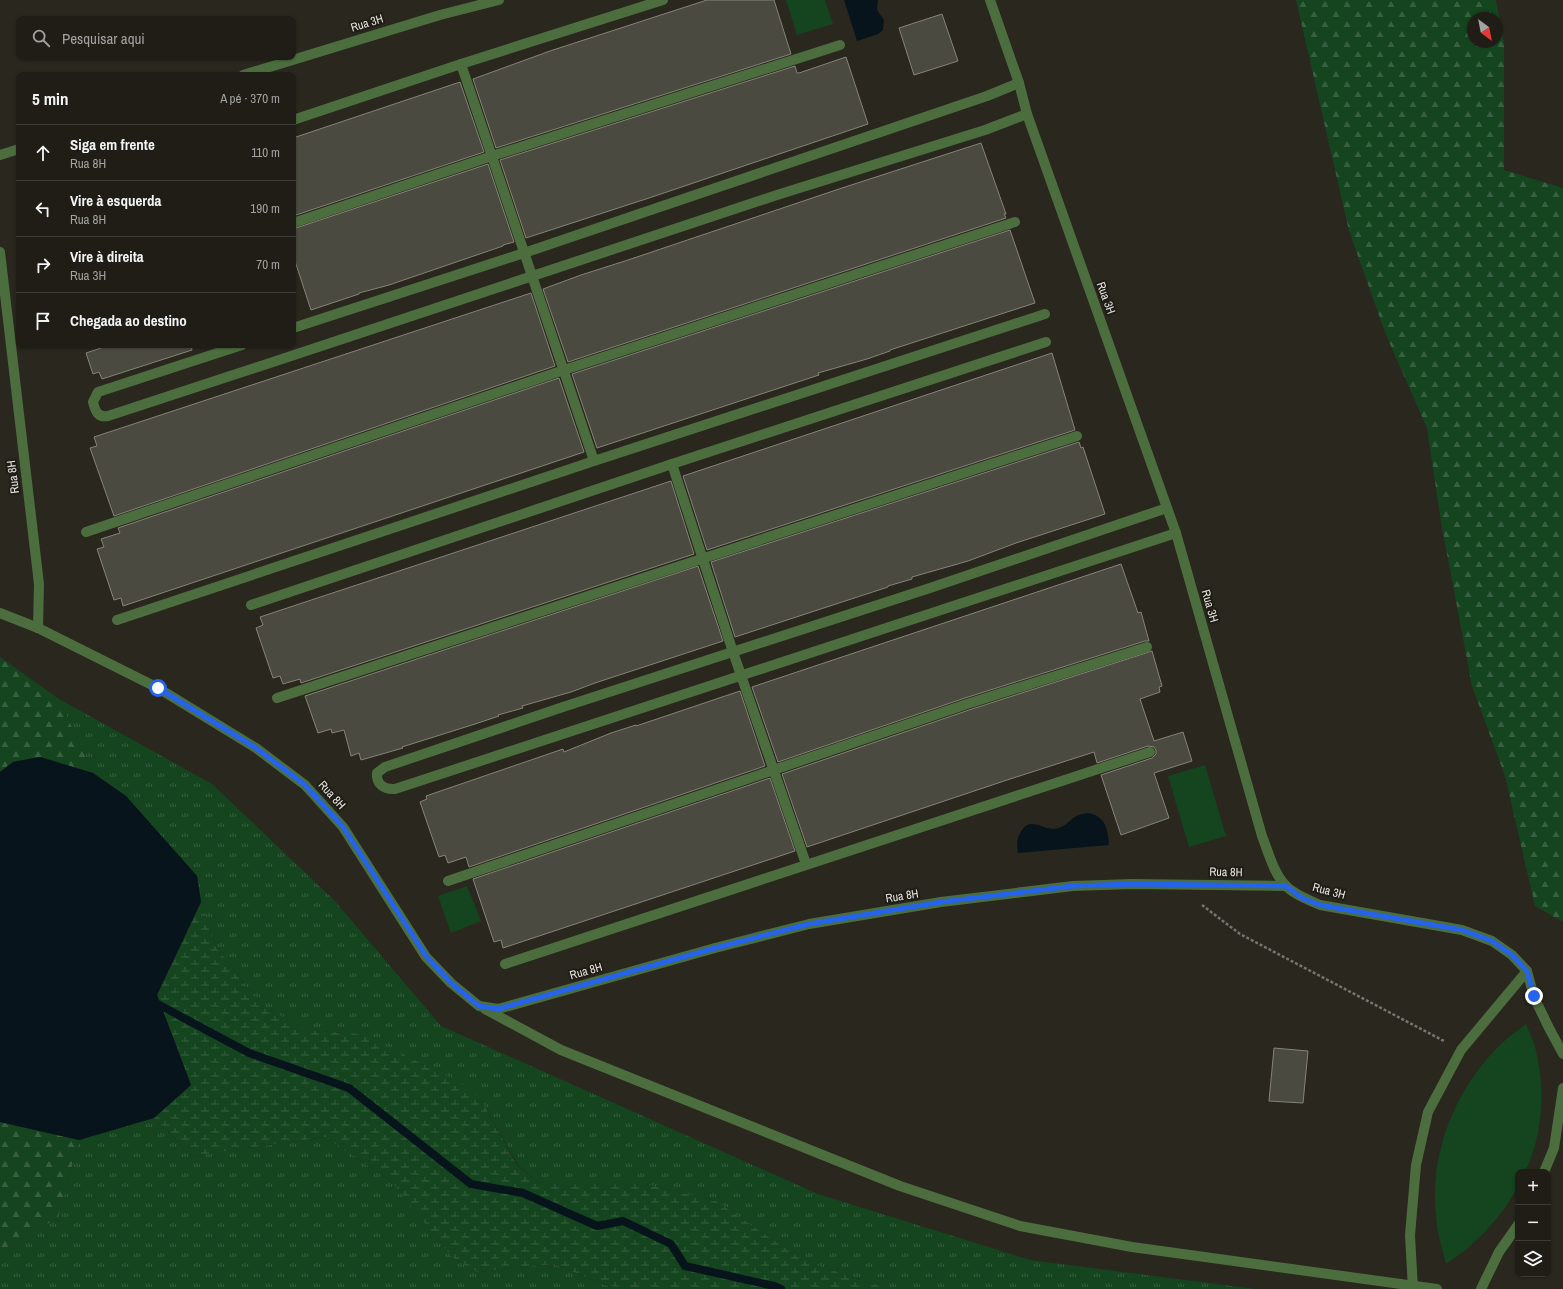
<!DOCTYPE html>
<html lang="pt">
<head>
<meta charset="utf-8">
<style>
	body { margin:0; font-family:"Archivo Narrow",sans-serif; background:#2c2a23; color:#f1f3f6 }
	.controls { position:absolute; right:12px; bottom:12px; display:grid; overflow:hidden; border-radius:8px; box-shadow:0 1px 3px #0004 }
	.controls button { width:36px; height:36px; display:grid; place-items:center; padding:0; border:0; border-bottom:1px solid #3c3b35; background:#1f1d16; color:#f1f3f6; font:20px sans-serif }
	.compass { position:absolute; left:1467px; top:12px; width:36px; height:36px; border-radius:50%; background:#1f1d16; box-shadow:0 1px 3px #0004; rotate:148deg }
	.stop { position:absolute; width:12px; height:12px; margin:-9px; border:3px solid #2563eb; border-radius:50%; background:#fff }
	.stop.end { background:#2563eb; border-color:#fff; box-shadow:0 1px 4px #0008 }
	.list { margin:0; padding:0; list-style:none }
	h2 { display:flex; justify-content:space-between; align-items:center; height:52px; margin:0; padding:0 16px; font-size:17px }
	h2 small { font-size:13px; font-weight:400; color:#a1a2a1 }
	.list li { display:grid; grid-template-columns:26px 1fr auto; gap:12px; align-items:center; box-sizing:border-box; height:56px; padding:0 16px; border-top:1px solid #3c3b35 }
	.list b { display:block; font-size:15px; white-space:nowrap }
	.list p { margin:0; font-size:13px; white-space:nowrap; color:#a1a2a1 }
	.list em { font-size:13px; font-style:normal; color:#a1a2a1 }
	.icon { flex:none; width:22px; height:22px; fill:none; stroke:currentColor; stroke-width:2; stroke-linecap:round; stroke-linejoin:round }
	.map { position:relative; flex:none; width:1563px; height:1289px; overflow:hidden }
	.search { position:absolute; background:#1f1d16; box-shadow:0 1px 3px #0004; left:16px; top:16px; width:280px; height:44px; display:flex; align-items:center; gap:10px; box-sizing:border-box; padding:0 14px; border-radius:8px; color:#a1a2a1; font-size:15px }
	.panel { position:absolute; background:#1f1d16; box-shadow:0 1px 3px #0004; left:16px; top:72px; width:280px; height:276px; border-radius:8px }
	.map>svg:first-child { display:block }
	.grass { fill:url(#grass-tufts) }
	.forest { fill:url(#forest-firs); fill-rule:evenodd }
	.wetland { fill:url(#wetland-marsh) }
	.park { fill:#14451f }
	.water { fill:#07141c }
	.lines { fill:none; stroke-linecap:round; stroke-linejoin:round }
	.stream { stroke:#07141c; stroke-width:8 }
	.building { fill:#4b4a40; stroke:#868479 }
	.path { stroke:#77756e; stroke-width:2.5; stroke-dasharray:3 2; stroke-linecap:butt }
	.minor { stroke:#4c6e3e; stroke-width:10 }
	.route { stroke:#2563eb; stroke-width:5 }
	.labels { text-anchor:middle; dominant-baseline:central; stroke-width:4; stroke-linejoin:round; paint-order:stroke }
	.street-label { font-size:12px; fill:#e3e2dc; stroke:#1f1d15 }
</style>
</head>
<body>
<div class="map">
<svg width="1563" height="1289" viewBox="0 0 1563 1289">
	<defs>
		<pattern id="grass-tufts" width="24" height="20" patternUnits="userSpaceOnUse"><rect width="24" height="20" fill="#14451f"/><path d="M3 7l-1-3M5 7V3M7 7l1-3M15 17l-1-3M17 17v-4M19 17l1-3" fill="none" stroke="#36603f"/></pattern>
		<pattern id="forest-firs" width="22" height="20" patternUnits="userSpaceOnUse"><rect width="22" height="20" fill="#14451f"/><path d="M5 1l3.5 6h-7zM16 11l3.5 6h-7z" fill="#36603f"/></pattern>
		<pattern id="wetland-marsh" width="20" height="14" patternUnits="userSpaceOnUse"><rect width="20" height="14" fill="#14451f"/><path d="M1 5h8M5 5V1M11 12h8M15 12V8" fill="none" stroke="#36603f"/></pattern>
	</defs>
	<rect width="100%" height="100%" fill="#29271e"/>
	<g class="grass">
		<polygon points="59,699 212,784 334,900 441,1026 818,1194 1030,1260 1255,1289 885,1289 880,1286 804,1261 716,1201 641,1183 539,1183 518,1165 480,1098 360,1034 307,1030 262,1006 215,946 201,902 197,876 126,796 93,773"/>
		<polygon points="154,1118 192,1156 325,1137 390,1180 454,1259 477,1272 554,1264 608,1286 638,1289 0,1289 0,1251 58,1218 79,1140"/>
	</g>
	<g class="forest">
		<path d="M1296,0H1496L1504,43V170L1563,188V922L1535,906L1505,776L1472,686L1441,522L1427,428L1386,335L1349,231ZM1473,18H1497V42H1473Z"/>
		<polygon points="0,657 59,699 93,773 40,757 13,762 0,772"/>
		<polygon points="0,1122 79,1140 58,1218 0,1251"/>
	</g>
	<polygon class="wetland" points="201,902 215,946 262,1006 307,1030 360,1034 460,1082 480,1098 517,1165 539,1183 641,1183 716,1201 804,1261 880,1286 885,1289 638,1289 608,1286 554,1264 477,1272 454,1259 390,1180 325,1137 192,1156 154,1118 191,1085 157,995"/>
	<g class="park">
		<polygon points="786,0 825,0 833,24 797,35"/>
		<polygon points="1205,765 1226,836 1189,847 1168,776"/>
		<polygon points="467,886 481,921 451,933 438,896"/>
		<path d="M1526,1024C1529,1032 1533,1039 1535,1047C1546,1087 1543,1135 1525,1172H1518V1187L1503,1211L1486,1231L1467,1249L1446,1264C1442,1248 1437,1232 1436,1216C1429,1152 1456,1087 1502,1043C1509,1036 1518,1030 1526,1024Z"/>
	</g>
	<g class="water">
		<polygon points="844,0 878,0 877,10 884,20 883,30 878,34 857,41"/>
		<polygon points="40,757 93,773 126,796 197,876 201,902 157,995 191,1085 154,1118 79,1140 0,1122 0,772 13,762"/>
		<path d="M1088,813C1106,816 1108,830 1109,845L1018,853C1017,844 1016,838 1022,830C1032,815 1046,833 1059,828C1072,823 1070,815 1088,813Z"/>
	</g>
	<g class="lines">
		<polyline class="stream" points="152,1001 249,1053 349,1088 471,1184 523,1193 597,1226 623,1221 671,1244 685,1266 774,1286 781,1289"/>
	</g>
	<g class="building">
		<polygon points="707,0 774,0 791,54 496,148 473,79 550,51"/>
		<polygon points="942,14 958,61 914,75 899,28"/>
		<polygon points="846,57 868,124 652,197 526,238 500,160 795,66 797,73 799,73"/>
		<polygon points="460,82 484,152 293,216 293,138"/>
		<polygon points="981,143 1006,214 1004,214 1006,218 568,362 543,289 581,275 628,260 842,188"/>
		<polygon points="488,164 514,242 503,245 503,246 389,285 359,293 359,294 311,310 293,255 293,229"/>
		<polygon points="1010,230 1035,303 890,350 890,351 867,359 818,373 819,375 597,448 572,374"/>
		<polygon points="531,293 555,366 114,516 90,448 97,446 94,437"/>
		<polygon points="110,345 191,345 192,350 102,379 99,372 93,374 86,353"/>
		<polygon points="1052,353 1075,430 707,550 683,476"/>
		<polygon points="559,378 584,452 123,606 121,598 114,600 97,549 104,547 101,539 120,533 118,528"/>
		<polygon points="1079,442 1081,448 1083,447 1105,514 1016,543 968,561 912,577 912,579 888,586 888,587 735,637 711,562"/>
		<polygon points="671,481 694,554 301,683 300,679 283,684 280,676 273,678 256,628 263,625 260,617"/>
		<polygon points="1121,564 1138,613 1141,612 1149,641 1145,641 965,698 778,762 752,687"/>
		<polygon points="698,566 723,641 595,683 571,692 522,706 523,708 498,715 499,716 475,724 402,747 403,748 361,760 359,753 351,756 344,730 332,733 331,729 318,733 305,696"/>
		<polygon points="1152,651 1162,686 1159,687 1160,692 1140,699 1154,741 1183,732 1192,761 1154,773 1169,818 1121,835 1101,775 1152,758 1156,754 1156,750 1154,747 1148,746 1097,763 1094,752 1007,780 807,847 782,774 969,710"/>
		<polygon points="740,691 765,766 469,867 466,857 448,863 445,855 439,857 420,802 427,799 426,796 563,749 564,752 611,733 636,725 636,726"/>
		<polygon points="770,778 795,851 503,948 501,940 494,942 473,879"/>
		<polygon points="1274,1048 1308,1051 1303,1103 1269,1101"/>
	</g>
	<g class="lines">
		<polyline class="path" points="1202,905 1240,934 1444,1041"/>
		<g class="minor">
			<path d="M990,0L1019,83L1027,114L1176,533L1262,836C1268,851 1274,875 1287,887C1296,895 1308,900 1320,905L1462,930L1492,941L1512,955L1527,971L1534,997L1549,1028L1563,1054"/>
			<polyline points="461,64 594,461"/>
			<polyline points="243,75 440,15 499,0"/>
			<polyline points="293,120 461,64 663,0"/>
			<polyline points="0,155 19,149"/>
			<polyline points="293,223 492,156 840,45"/>
			<polyline points="0,252 39,584 38,628"/>
			<polyline points="293,328 524,253 987,96 1019,83"/>
			<path d="M242,345L98,392L93,402C95,411 98,418 108,416L285,358L777,195L985,130L1027,114"/>
			<polyline points="672,464 733,652 806,864"/>
			<path d="M1167,508L930,588L563,707L385,767L377,773C376,784 384,790 395,789L1176,533"/>
			<polyline points="86,532 564,370 1015,222"/>
			<polyline points="251,605 672,464 1046,342"/>
			<polyline points="0,613 38,628 158,688 256,748 305,785 343,827 426,957 451,983 479,1006 498,1009 715,948 809,924 941,902 1073,886 1132,884 1286,886"/>
			<polyline points="117,620 594,461 1045,314"/>
			<path d="M277,698C544,612 810,521 1077,436"/>
			<polyline points="448,881 967,704 1147,647"/>
			<polyline points="505,964 1150,752"/>
			<polyline points="485,1009 561,1050 900,1186 1020,1226 1132,1247 1437,1289"/>
			<polyline points="1544,1172 1554,1148 1563,1088"/>
			<polyline points="1413,1289 1410,1235 1416,1165 1428,1112 1461,1050 1527,971"/>
			<polyline points="1481,1289 1499,1252 1518,1225"/>
		</g>
	</g>
	<g class="lines">
		<polyline class="route" points="158,688 256,748 305,785 343,827 426,956 451,983 479,1006 498,1009 715,948 809,924 941,902 1073,886 1132,884 1286,886 1302,898 1320,905 1462,930 1492,941 1512,955 1527,971 1534,996"/>
	</g>
	<g class="labels">
		<g class="street-label">
			<text transform="translate(367 23) rotate(-17)">Rua 3H</text>
			<text transform="translate(1106 298) rotate(70)">Rua 3H</text>
			<text transform="translate(13 477) rotate(-97)">Rua 8H</text>
			<text transform="translate(1210 606) rotate(74)">Rua 3H</text>
			<text transform="translate(332 795) rotate(48)">Rua 8H</text>
			<text transform="translate(1226 872) rotate(1)">Rua 8H</text>
			<text transform="translate(1329 891) rotate(15)">Rua 3H</text>
			<text transform="translate(902 896) rotate(-9)">Rua 8H</text>
			<text transform="translate(586 971) rotate(-16)">Rua 8H</text>
		</g>
	</g>
</svg>
<div class="controls">
<button>+</button>
<button>−</button>
<button><svg class="icon" aria-label="layers" viewBox="0 0 24 24"><path d="M12 4l9 5-9 5-9-5zM3 14l9 5 9-5"/></svg></button>
</div>
<svg class="compass" viewBox="-18 -18 36 36"><path d="M0-13l5 13h-10z" fill="#e53935"/><path d="M0 13l5-13h-10z" fill="#a1a2a1"/></svg>
<div class="stop" style="left:158px;top:688px"></div>
<div class="stop end" style="left:1534px;top:996px"></div>
<div class="search"><svg class="icon" aria-label="search" viewBox="0 0 24 24"><circle cx="10" cy="10" r="6"/><path d="M15 15l6 6"/></svg>Pesquisar aqui</div>
<section class="panel">
<h2>5 min<small>A pé · 370 m</small></h2>
<ul class="list">
<li><svg class="icon" aria-label="ahead" viewBox="0 0 24 24"><path d="M12 20V5M6 11l6-6 6 6"/></svg><div><b>Siga em frente</b><p>Rua 8H</p></div><em>110 m</em></li>
<li><svg class="icon" aria-label="left" viewBox="0 0 24 24"><path d="M17 20v-9H6M10 6l-5 5 5 5"/></svg><div><b>Vire à esquerda</b><p>Rua 8H</p></div><em>190 m</em></li>
<li><svg class="icon" aria-label="right" viewBox="0 0 24 24"><path d="M7 20v-9h11M14 6l5 5-5 5"/></svg><div><b>Vire à direita</b><p>Rua 3H</p></div><em>70 m</em></li>
<li><svg class="icon" aria-label="arrive" viewBox="0 0 24 24"><path d="M6 21V4h12l-3 4 3 4H6"/></svg><div><b>Chegada ao destino</b></div></li>
</ul>
</section>
</div>
</body>
</html>
